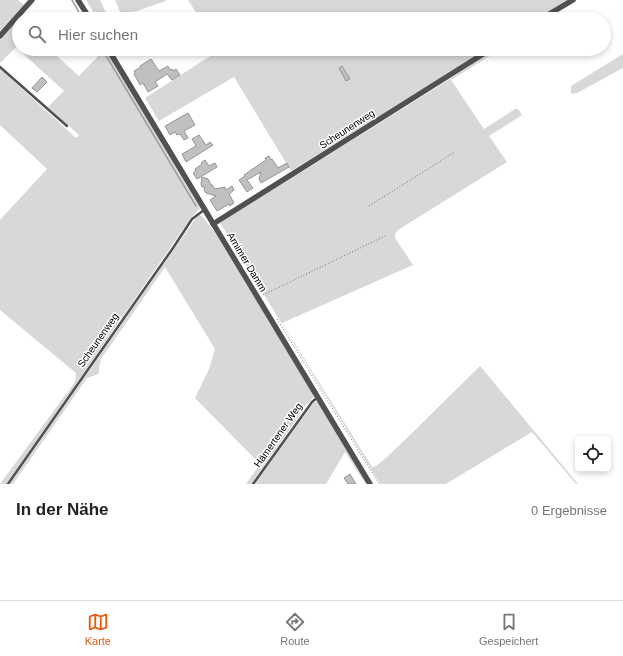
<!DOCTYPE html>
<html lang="de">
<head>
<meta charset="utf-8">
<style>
	body { margin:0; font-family:Helvetica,sans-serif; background:#f6f6f6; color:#222 }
	.controls { position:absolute; right:12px; bottom:12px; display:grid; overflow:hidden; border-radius:6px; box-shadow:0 2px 6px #0003 }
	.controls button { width:36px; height:36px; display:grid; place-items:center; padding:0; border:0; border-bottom:1px solid #e0e0e0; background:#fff; color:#222; font:20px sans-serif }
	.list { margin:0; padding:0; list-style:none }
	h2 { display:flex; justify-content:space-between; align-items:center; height:52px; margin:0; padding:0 16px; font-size:17px }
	h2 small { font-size:13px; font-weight:400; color:#767676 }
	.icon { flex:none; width:22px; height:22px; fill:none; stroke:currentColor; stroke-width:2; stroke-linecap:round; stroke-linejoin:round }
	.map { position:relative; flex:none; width:623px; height:484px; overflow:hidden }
	.search { position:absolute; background:#fff; box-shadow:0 2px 6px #0003; left:12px; right:12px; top:12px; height:44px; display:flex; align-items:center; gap:10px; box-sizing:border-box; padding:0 14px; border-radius:22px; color:#767676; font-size:15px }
	.sheet { height:116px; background:#fff }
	nav { display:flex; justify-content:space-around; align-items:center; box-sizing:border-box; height:56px; border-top:1px solid #e0e0e0; background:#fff; font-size:11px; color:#767676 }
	nav a { display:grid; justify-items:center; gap:2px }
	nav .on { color:#ea580c }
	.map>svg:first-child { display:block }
	.green { fill:#d8d8d8 }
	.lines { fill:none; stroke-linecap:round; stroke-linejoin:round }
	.stream { stroke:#9f9f9f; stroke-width:1.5 }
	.building { fill:#c0c0c0; stroke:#959595 }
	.path { stroke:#737373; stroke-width:1; stroke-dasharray:1 2; stroke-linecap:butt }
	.lane { stroke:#515151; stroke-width:2.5 }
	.street { stroke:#515151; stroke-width:5.5 }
	.labels { text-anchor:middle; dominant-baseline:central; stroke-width:3; stroke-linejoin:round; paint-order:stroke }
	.street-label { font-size:10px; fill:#000; stroke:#fff }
</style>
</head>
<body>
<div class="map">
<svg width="623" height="484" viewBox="0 0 623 484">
	<rect width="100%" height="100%" fill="#fff"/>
	<g class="green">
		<polygon points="0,0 18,0 24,5 0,31"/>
		<polygon points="86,0 100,0 109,19 98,19"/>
		<polygon points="115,0 165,0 166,1 122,16"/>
		<polygon points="188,0 569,0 538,19 200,19"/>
		<polygon points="18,20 19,21 19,49 49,49 79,76 102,52 101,49 105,49 200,208 190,219 7,484 0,484 75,382 76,373 0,310 0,220 47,169 0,125 0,69 76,138 79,135 48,107 64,91 16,47 0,63 0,40"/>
		<polygon points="217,49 488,49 291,171 234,77 159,121 145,98 218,51"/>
		<polygon points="494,49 501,49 451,80 484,129 515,109 518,109 522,115 489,136 507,162 398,230 395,234 395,238 413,265 282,323 372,467 376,466 387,457 412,433 480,366 481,367 578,484 576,484 532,432 446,484 380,484 233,244 237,241 235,238 231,240 220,223 450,79"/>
		<polygon points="623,54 623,68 577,93 572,94 571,92 571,86"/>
		<path d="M198,215L202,216L216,234L314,395C313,398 308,405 305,405L304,409L251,484H246L260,464L195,398L209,369L215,349L165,267L101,359L99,367V373L96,375L87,378L13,484H10Z"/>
		<polygon points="314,402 319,402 366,482 365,483 345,452 326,484 254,484"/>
	</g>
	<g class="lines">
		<g class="stream">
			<polyline points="72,0 83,19"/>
			<polyline points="102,49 196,206"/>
		</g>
	</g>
	<g class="building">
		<polygon points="151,59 159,71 168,66 170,70 172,69 173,71 176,69 180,75 172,80 167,74 155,82 158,86 148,92 143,83 140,85 134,74 135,73 134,71 141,67 140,66"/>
		<polygon points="342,66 350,79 346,81 339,68"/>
		<polygon points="42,77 47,82 37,92 32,88"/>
		<polygon points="188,113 195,125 184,131 188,138 184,140 180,134 177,135 175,132 170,135 165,126"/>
		<polygon points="199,135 206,145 210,142 213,145 186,162 182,154 196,146 192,139"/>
		<polygon points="269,156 271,160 272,159 278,168 287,163 289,167 261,183 259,179 261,172 247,180 253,188 247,192 239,180 245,176 244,175 266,160 265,158"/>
		<polygon points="205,160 209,166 215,163 217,167 197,179 193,173 196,171 195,169 202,164 201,163"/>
		<polygon points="202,177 208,179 210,182 210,184 212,185 215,189 225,187 226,190 232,186 234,190 229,194 234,203 230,206 229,204 217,211 210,200 216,196 206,193 204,190 205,187 202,187 201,184"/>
		<polygon points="350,474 356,484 348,484 344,478"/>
	</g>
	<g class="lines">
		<g class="path">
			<polyline points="369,206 455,152"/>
			<polyline points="263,295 387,235"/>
			<polyline points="277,319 379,484"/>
		</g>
		<g class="lane">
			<polyline points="0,67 67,126"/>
			<polyline points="8,484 173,248 192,219 204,210"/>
			<polyline points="253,484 312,402 318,397"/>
		</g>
		<g class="street">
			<polyline points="78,0 90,19"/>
			<polyline points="541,19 573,0"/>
			<polyline points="0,36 32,0"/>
			<polyline points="108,49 370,484"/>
			<polyline points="213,224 491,49"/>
		</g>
	</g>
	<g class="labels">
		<g class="street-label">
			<text transform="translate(347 129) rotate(-33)">Scheunenweg</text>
			<text transform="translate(247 262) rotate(59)">Arnimer Damm</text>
			<text transform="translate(98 340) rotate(-55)">Scheunenweg</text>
			<text transform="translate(278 435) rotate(-55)">Hämertener Weg</text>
		</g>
	</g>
</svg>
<div class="controls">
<button><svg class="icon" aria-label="locate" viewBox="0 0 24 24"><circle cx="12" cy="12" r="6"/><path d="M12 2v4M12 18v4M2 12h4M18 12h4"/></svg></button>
</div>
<div class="search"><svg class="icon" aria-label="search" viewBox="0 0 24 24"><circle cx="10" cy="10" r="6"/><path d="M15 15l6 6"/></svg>Hier suchen</div>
</div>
<section class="sheet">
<h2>In der Nähe<small>0 Ergebnisse</small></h2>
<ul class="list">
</ul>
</section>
<nav>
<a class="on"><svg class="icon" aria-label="map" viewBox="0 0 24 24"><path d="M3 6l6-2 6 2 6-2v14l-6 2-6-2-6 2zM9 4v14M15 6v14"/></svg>Karte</a>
<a><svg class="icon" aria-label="directions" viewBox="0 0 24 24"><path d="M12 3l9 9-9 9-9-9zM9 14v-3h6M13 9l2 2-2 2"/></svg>Route</a>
<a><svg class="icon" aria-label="saved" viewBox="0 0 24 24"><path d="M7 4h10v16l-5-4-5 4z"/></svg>Gespeichert</a>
</nav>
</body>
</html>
